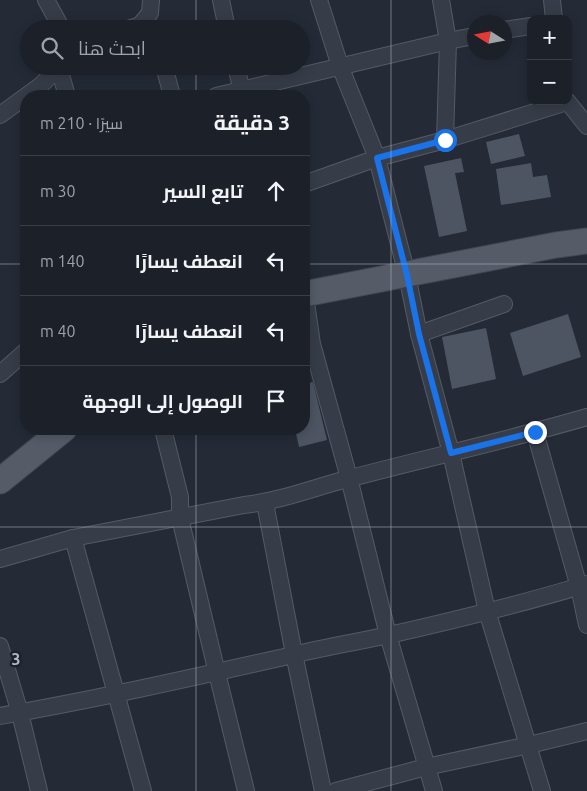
<!DOCTYPE html>
<html lang="ar">
<head>
<meta charset="utf-8">
<style>
	body { margin:0; font-family:Ubuntu,Cairo,sans-serif; background:#282d35; color:#f1f3f6; direction:rtl }
	.controls { position:absolute; right:15px; top:15px; display:grid; overflow:hidden; border-radius:10px; box-shadow:0 2px 12px #0003 }
	.controls button { width:45px; height:45px; display:grid; place-items:center; padding:0; border:0; border-bottom:1px solid #393e46; background:#1b2029; color:#f1f3f6; font:25px sans-serif }
	.compass { position:absolute; left:467px; top:15px; width:45px; height:45px; border-radius:50%; background:#1b2029; box-shadow:0 2px 12px #0003; rotate:281deg }
	.stop { position:absolute; width:15px; height:15px; margin:-11px; border:4px solid #1a73e8; border-radius:50%; background:#fff }
	.stop.end { background:#1a73e8; border-color:#fff; box-shadow:0 1px 5px #0008 }
	.list { margin:0; padding:0; list-style:none }
	h2 { display:flex; justify-content:space-between; align-items:center; height:65px; margin:0; padding:0 20px; font-size:21px }
	h2 small { font-size:16px; font-weight:400; color:#a0a3a8 }
	.list li { display:grid; grid-template-columns:32px 1fr auto; gap:15px; align-items:center; box-sizing:border-box; height:70px; padding:0 20px; border-top:1px solid #393e46 }
	.list b { display:block; font-size:19px; white-space:nowrap }
	.list em { font-size:16px; font-style:normal; color:#a0a3a8 }
	.icon { flex:none; width:28px; height:28px; fill:none; stroke:currentColor; stroke-width:2; stroke-linecap:round; stroke-linejoin:round }
	.map { position:relative; flex:none; width:587px; height:791px; overflow:hidden; direction:ltr }
	.search { position:absolute; background:#1b2029; box-shadow:0 2px 12px #0003; left:20px; top:20px; width:290px; height:55px; display:flex; align-items:center; gap:12px; box-sizing:border-box; padding:0 18px; border-radius:28px; color:#a0a3a8; font-size:19px }
	.panel { position:absolute; background:#1b2029; box-shadow:0 2px 12px #0003; left:20px; top:90px; width:290px; height:345px; border-radius:20px; direction:rtl }
	.map>svg:first-child { display:block }
	.building { fill:#4d5563 }
	.lines { fill:none; stroke-linecap:round; stroke-linejoin:round }
	.minor-casing { stroke:#555b65; stroke-width:18 }
	.primary-casing { stroke:#414651; stroke-width:27 }
	.minor { stroke:#373d48; stroke-width:16 }
	.primary { stroke:#555c68; stroke-width:25 }
	.route { stroke:#1a73e8; stroke-width:6 }
	.grid { fill:none; stroke:#b2b8c4; stroke-width:1; stroke-opacity:0.55 }
	.grid-label { font-size:16px; text-anchor:middle; font-weight:bold; fill:#b2b8c4; stroke:#1d222c; stroke-width:5; stroke-linejoin:round; paint-order:stroke }
</style>
</head>
<body>
<div class="map">
<svg width="587" height="791" viewBox="0 0 587 791">
	<rect width="100%" height="100%" fill="#242b37"/>
	<g class="building">
		<polygon points="519,134 525,156 491,164 486,142"/>
		<polygon points="461,158 464,172 455,173 467,231 439,237 424,166"/>
		<polygon points="531,163 533,177 547,175 551,197 501,205 496,169"/>
		<polygon points="568,314 581,357 523,376 510,333"/>
		<polygon points="486,328 496,379 452,389 442,337"/>
		<polygon points="313,382 327,440 299,447 295,429 304,429 304,384"/>
	</g>
	<g class="lines">
		<defs>
			<g id="minor">
				<polyline points="46,0 62,29"/>
				<polyline points="221,0 227,29"/>
				<polyline points="319,0 340,66 377,158 407,275 419,334 451,453 487,611 542,791"/>
				<polyline points="441,0 448,41 445,140"/>
				<polyline points="552,0 554,19"/>
				<polyline points="128,29 140,25 150,13 151,0"/>
				<polyline points="504,30 531,26"/>
				<polyline points="164,66 172,96"/>
				<polyline points="236,66 243,96"/>
				<polyline points="59,68 67,96"/>
				<polyline points="216,96 448,41 474,36"/>
				<polyline points="567,101 587,126"/>
				<polyline points="0,115 40,86 60,66"/>
				<polyline points="304,184 377,158 445,140 567,102"/>
				<polyline points="304,289 312,344 349,478 388,635 434,791"/>
				<polyline points="419,334 504,304"/>
				<polyline points="0,374 26,351"/>
				<polyline points="163,429 180,497 180,518 217,673 246,791"/>
				<polyline points="535,432 579,587 587,625"/>
				<polyline points="265,503 294,654 323,791"/>
				<polyline points="73,538 143,791"/>
				<path d="M0,559L73,538L244,505C281,501 315,487 351,478C430,457 509,440 587,417"/>
				<polyline points="0,646 20,713 39,791"/>
				<path d="M0,716C98,699 195,677 293,655C325,647 357,642 389,635C455,620 522,604 587,584"/>
				<polyline points="336,791 426,767 529,745 587,731"/>
			</g>
			<g id="primary">
				<polyline points="304,294 556,245 587,241"/>
				<polyline points="0,481 64,429"/>
			</g>
		</defs>
		<use href="#minor" class="minor-casing"/>
		<use href="#primary" class="primary-casing"/>
		<use href="#minor" class="minor"/>
		<use href="#primary" class="primary"/>
	</g>
	<g class="lines">
		<polyline class="route" points="445,140 377,158 407,275 419,334 451,453 535,432"/>
	</g>
	<path class="grid" d="M196,0V29M391,0V791M196,66V96M0,264H26M304,264H587M196,429V791M0,527H587"/>
	<g class="grid-label">
		<text x="16" y="665">3</text>
	</g>
</svg>
<div class="controls">
<button>+</button>
<button>−</button>
</div>
<svg class="compass" viewBox="-18 -18 36 36"><path d="M0-13l5 13h-10z" fill="#e53935"/><path d="M0 13l5-13h-10z" fill="#a0a3a8"/></svg>
<div class="stop" style="left:445px;top:140px"></div>
<div class="stop end" style="left:535px;top:432px"></div>
<div class="search"><svg class="icon" aria-label="search" viewBox="0 0 24 24"><circle cx="10" cy="10" r="6"/><path d="M15 15l6 6"/></svg>ابحث هنا</div>
<section class="panel">
<h2>3 دقيقة<small>سيرًا · 210 m</small></h2>
<ul class="list">
<li><svg class="icon" aria-label="ahead" viewBox="0 0 24 24"><path d="M12 20V5M6 11l6-6 6 6"/></svg><div><b>تابع السير</b></div><em>30 m</em></li>
<li><svg class="icon" aria-label="left" viewBox="0 0 24 24"><path d="M17 20v-9H6M10 6l-5 5 5 5"/></svg><div><b>انعطف يسارًا</b></div><em>140 m</em></li>
<li><svg class="icon" aria-label="left" viewBox="0 0 24 24"><path d="M17 20v-9H6M10 6l-5 5 5 5"/></svg><div><b>انعطف يسارًا</b></div><em>40 m</em></li>
<li><svg class="icon" aria-label="arrive" viewBox="0 0 24 24"><path d="M6 21V4h12l-3 4 3 4H6"/></svg><div><b>الوصول إلى الوجهة</b></div></li>
</ul>
</section>
</div>
</body>
</html>
